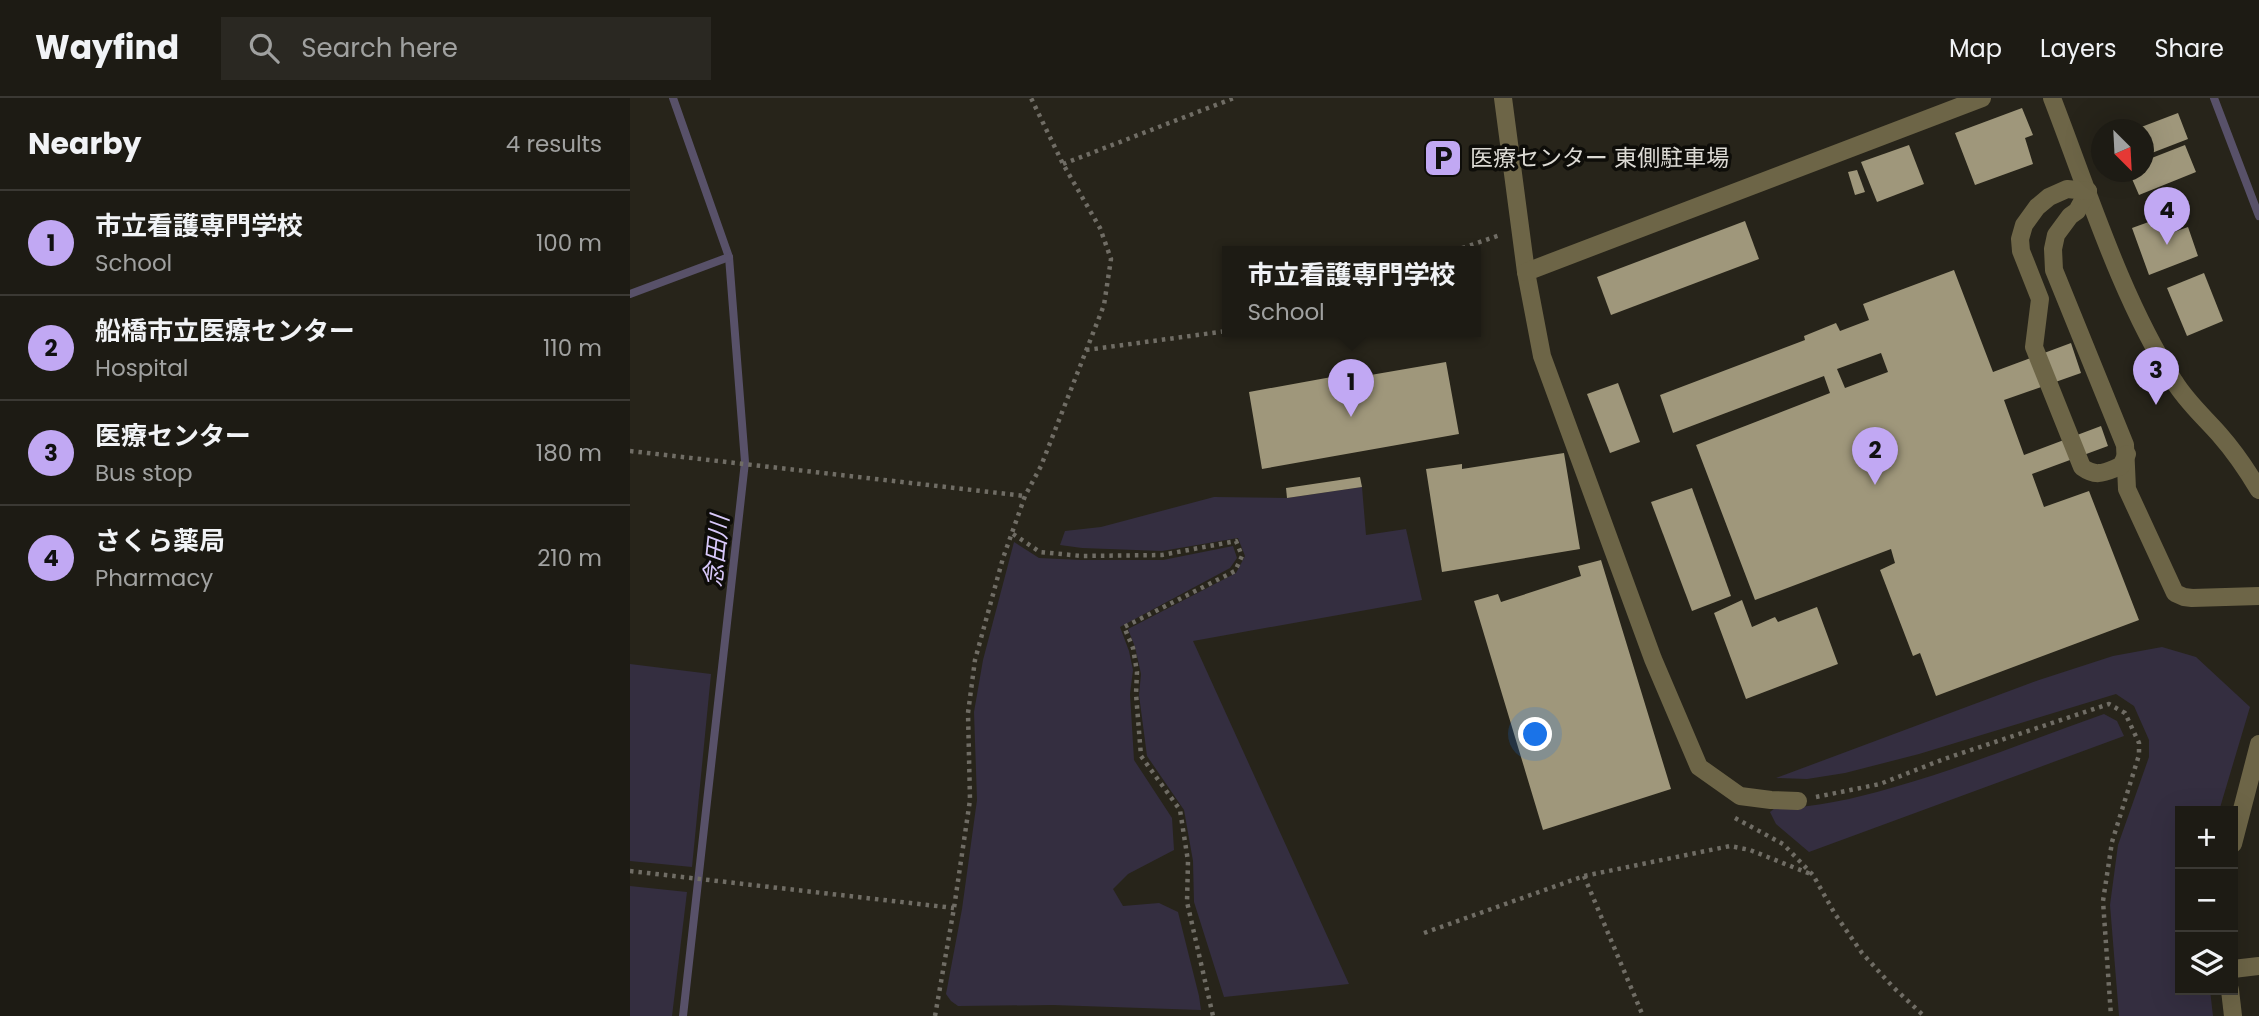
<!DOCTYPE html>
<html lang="en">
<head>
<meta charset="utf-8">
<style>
	body { margin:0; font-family:Poppins,"Noto Sans JP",sans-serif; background:#2a2822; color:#f1f3f6 }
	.controls { position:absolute; right:21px; bottom:21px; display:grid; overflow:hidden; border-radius:0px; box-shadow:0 7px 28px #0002 }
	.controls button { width:63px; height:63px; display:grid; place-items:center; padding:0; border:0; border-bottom:2px solid #3b3934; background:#1d1b14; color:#f1f3f6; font:35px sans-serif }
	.compass { position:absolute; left:1461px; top:21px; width:63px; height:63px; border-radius:50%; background:#1d1b14; box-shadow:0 7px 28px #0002; rotate:156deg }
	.you { position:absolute; left:906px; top:637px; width:24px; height:24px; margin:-18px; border:5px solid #fff; border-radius:50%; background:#1a73e8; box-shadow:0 0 0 10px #1a73e833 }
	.badge { display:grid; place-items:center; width:46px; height:46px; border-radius:50%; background:#c1a8f3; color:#111; font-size:23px; font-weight:700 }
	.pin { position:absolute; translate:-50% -58px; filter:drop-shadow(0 2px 4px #0008) }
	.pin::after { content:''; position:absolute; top:37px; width:24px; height:21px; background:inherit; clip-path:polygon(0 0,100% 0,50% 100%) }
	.popup { position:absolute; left:592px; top:148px; width:259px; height:91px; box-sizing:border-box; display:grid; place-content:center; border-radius:0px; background:#1d1b14; filter:drop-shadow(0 2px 5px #0005); font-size:23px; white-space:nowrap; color:#a0a1a0 }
	.popup b { font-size:26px; color:#f1f3f6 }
	.popup::after { content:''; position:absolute; left:50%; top:100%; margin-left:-14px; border:14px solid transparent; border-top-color:#1d1b14 }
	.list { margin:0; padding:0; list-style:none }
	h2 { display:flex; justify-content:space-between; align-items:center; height:91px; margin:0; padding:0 28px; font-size:30px }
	h2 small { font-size:23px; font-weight:400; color:#a0a1a0 }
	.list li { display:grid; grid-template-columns:46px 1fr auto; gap:21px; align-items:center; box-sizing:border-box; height:105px; padding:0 28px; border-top:2px solid #3b3934 }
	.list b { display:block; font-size:26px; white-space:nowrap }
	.list p { margin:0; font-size:23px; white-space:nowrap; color:#a0a1a0 }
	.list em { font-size:23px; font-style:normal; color:#a0a1a0 }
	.icon { flex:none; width:38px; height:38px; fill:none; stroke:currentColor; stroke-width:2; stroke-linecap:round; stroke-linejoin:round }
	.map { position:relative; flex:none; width:1629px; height:918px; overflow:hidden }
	header { display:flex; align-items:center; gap:42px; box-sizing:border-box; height:98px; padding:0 35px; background:#1d1b14; border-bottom:2px solid #3b3934 }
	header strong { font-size:33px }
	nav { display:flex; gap:38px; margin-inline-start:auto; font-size:24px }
	.search { width:490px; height:63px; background:#2a2822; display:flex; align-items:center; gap:18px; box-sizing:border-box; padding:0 24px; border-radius:0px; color:#a0a1a0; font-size:26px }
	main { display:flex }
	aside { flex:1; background:#1d1b14 }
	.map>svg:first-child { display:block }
	.green { fill:#342e40 }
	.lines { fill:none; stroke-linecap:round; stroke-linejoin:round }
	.stream { stroke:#585169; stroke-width:8 }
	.building { fill:#9f977b; fill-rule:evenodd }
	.path { stroke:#706d65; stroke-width:4.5; stroke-dasharray:3.5 5; stroke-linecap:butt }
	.minor { stroke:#6d6547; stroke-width:18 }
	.labels { text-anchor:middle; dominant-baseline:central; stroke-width:7; stroke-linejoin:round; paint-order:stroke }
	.poi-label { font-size:23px; fill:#dcdad4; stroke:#0e0d09; text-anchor:start }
	.water-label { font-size:24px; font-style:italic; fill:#d9c9fb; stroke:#0e0d09 }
</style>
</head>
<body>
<header>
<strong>Wayfind</strong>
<div class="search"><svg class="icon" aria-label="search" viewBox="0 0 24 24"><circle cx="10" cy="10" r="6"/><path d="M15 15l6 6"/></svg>Search here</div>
<nav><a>Map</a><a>Layers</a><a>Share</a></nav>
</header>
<main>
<aside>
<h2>Nearby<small>4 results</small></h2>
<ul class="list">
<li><span class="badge">1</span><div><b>市立看護専門学校</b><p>School</p></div><em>100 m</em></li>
<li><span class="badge">2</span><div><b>船橋市立医療センター</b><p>Hospital</p></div><em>110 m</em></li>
<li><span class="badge">3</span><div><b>医療センター</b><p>Bus stop</p></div><em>180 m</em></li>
<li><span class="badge">4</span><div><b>さくら薬局</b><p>Pharmacy</p></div><em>210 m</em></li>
</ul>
</aside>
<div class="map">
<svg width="1629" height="918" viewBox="0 0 1629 918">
	<rect width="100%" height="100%" fill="#27241a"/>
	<g class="green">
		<polygon points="732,389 736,437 776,431 792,502 563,543 719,886 594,899 564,804 563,763 554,712 517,658 509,597 511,576 505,549 498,531 606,475 615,458 608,440 532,453 452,450 430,447 435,433 471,429 584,399 657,400"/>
		<polygon points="384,444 409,460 451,462 533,462 603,448 607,460 600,470 490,529 499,553 503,572 500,596 504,662 542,720 544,752 498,776 483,791 493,808 529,805 548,814 569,898 571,912 423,907 328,908 321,903 316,896 332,811 347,702 344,614 353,562"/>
		<polygon points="1532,549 1566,559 1620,609 1589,713 1550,713 1550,892 1580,892 1583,918 1489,918 1480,807 1488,747 1519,659 1519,642 1504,608 1486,596 1289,656 1215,675 1177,681 1146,680 1409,582 1483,558"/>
		<polygon points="0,566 81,576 62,769 0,763"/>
		<path d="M1474,616L1487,623L1494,638L1179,754L1146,726L1140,714L1145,710C1184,710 1223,701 1261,690C1333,670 1403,641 1474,616Z"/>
		<polygon points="0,788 57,794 42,918 0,918"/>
	</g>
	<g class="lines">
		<g class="stream">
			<polyline points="43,0 99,159 115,364 53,918"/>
			<polyline points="1584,0 1629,118"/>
			<polyline points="0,196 99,159"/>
		</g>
	</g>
	<g class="building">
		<polygon points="1392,10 1403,37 1395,40 1403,66 1345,87 1325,35"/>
		<polygon points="1548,15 1558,41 1514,58 1514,32 1506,31"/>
		<polygon points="1279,47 1294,86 1247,104 1231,64"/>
		<polygon points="1555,47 1566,74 1509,97 1499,74 1514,74 1514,63"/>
		<polygon points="1227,72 1235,94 1225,97 1218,74"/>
		<polygon points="1538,117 1544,134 1558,129 1568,158 1519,177 1502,130"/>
		<polygon points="1115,123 1129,161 981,217 967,179"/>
		<path d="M1324,172L1363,274L1441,245L1451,275L1374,302L1394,357L1471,328L1478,348L1402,376L1414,409L1459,393L1509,522L1306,598L1290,555L1283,558L1250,472L1265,465L1261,451L1125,502L1066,347L1200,295L1194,278L1043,335L1030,297L1175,242L1174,238L1206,225L1210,233L1239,222L1233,206ZM1251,255L1258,274L1215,290L1207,271Z"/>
		<polygon points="1574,175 1593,223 1557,238 1537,190"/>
		<polygon points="816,264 829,336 632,371 619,294 729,274 729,279"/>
		<polygon points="988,285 1010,344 980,355 957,296"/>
		<polygon points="934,355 950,451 812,474 796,371 832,366 832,371"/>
		<polygon points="730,379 732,389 657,400 656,390"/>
		<polygon points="1062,390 1101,498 1062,513 1021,404"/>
		<polygon points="971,462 1041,691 913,732 844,503 868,496 871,504 951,478 948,468"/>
		<polygon points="1112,502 1122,529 1145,519 1148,524 1187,509 1208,566 1116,601 1084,515"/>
	</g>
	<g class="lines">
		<g class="path">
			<polyline points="433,66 604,0"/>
			<polyline points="824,153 870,137"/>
			<polyline points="456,252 597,233"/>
			<polyline points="0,353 395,398"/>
			<polyline points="383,436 410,454 452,458 532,457 606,443 612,458 605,473 494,529 503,550 507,574 506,596 511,658 550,712 558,763 557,804 583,918"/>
			<polyline points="1186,699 1250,686 1314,661 1479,606 1495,615 1509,645 1509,657 1482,744 1473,803 1481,918"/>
			<polyline points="1105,720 1153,746 1183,777 1205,816 1232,855 1263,889 1294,918"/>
			<polyline points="0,773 324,810"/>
			<polyline points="954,778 1013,918"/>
			<polyline points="794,835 954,778 1100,748 1120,752 1183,777"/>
			<polyline points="305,918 324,810 340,702 338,615 345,562 373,460 395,398 411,368 474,207 481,161 470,130 433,66 401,0"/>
		</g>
		<g class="minor">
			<polyline points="873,0 896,174 912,258 1023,561 1069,669 1110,698 1141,702 1168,703"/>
			<path d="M1422,0C1458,93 1491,200 1544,283C1556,303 1573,318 1589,336C1604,353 1617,372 1629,392"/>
			<polyline points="1458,93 1447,113 1440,118 1426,137 1423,151 1424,172 1495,347 1497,391 1545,495 1554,499 1562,500 1629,498"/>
			<path d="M1458,93L1437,91L1419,99L1407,109L1394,127L1390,141L1391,153L1410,201L1404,249L1452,369C1467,380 1475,374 1491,368L1497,356"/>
			<polyline points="896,174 1352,0"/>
			<polyline points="1603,746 1629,646"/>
			<polyline points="1603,871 1629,868"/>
			<polyline points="1600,892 1603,918"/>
		</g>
	</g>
	<defs>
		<symbol id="parking-square" viewBox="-11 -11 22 22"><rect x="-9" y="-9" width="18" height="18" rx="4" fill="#c1a8f3" stroke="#0e0d09"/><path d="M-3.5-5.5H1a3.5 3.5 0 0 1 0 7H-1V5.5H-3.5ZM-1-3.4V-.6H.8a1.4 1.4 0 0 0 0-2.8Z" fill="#111"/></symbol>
	</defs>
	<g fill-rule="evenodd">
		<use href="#parking-square" x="791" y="38" width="44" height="44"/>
	</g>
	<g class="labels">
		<g class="poi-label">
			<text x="840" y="60">医療センター 東側駐車場</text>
		</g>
		<g class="water-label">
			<text transform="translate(86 453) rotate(-84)">念田川</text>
		</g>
	</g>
</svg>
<div class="controls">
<button>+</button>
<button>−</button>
<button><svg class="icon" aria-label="layers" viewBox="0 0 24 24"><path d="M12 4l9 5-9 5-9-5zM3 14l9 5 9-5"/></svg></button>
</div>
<svg class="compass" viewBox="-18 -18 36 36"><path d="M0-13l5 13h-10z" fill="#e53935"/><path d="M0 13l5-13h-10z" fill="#a0a1a0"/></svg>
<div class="you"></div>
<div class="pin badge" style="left:721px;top:319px">1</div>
<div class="popup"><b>市立看護専門学校</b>School</div>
<div class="pin badge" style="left:1245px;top:387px">2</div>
<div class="pin badge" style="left:1526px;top:307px">3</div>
<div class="pin badge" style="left:1537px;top:147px">4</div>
</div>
</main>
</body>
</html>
